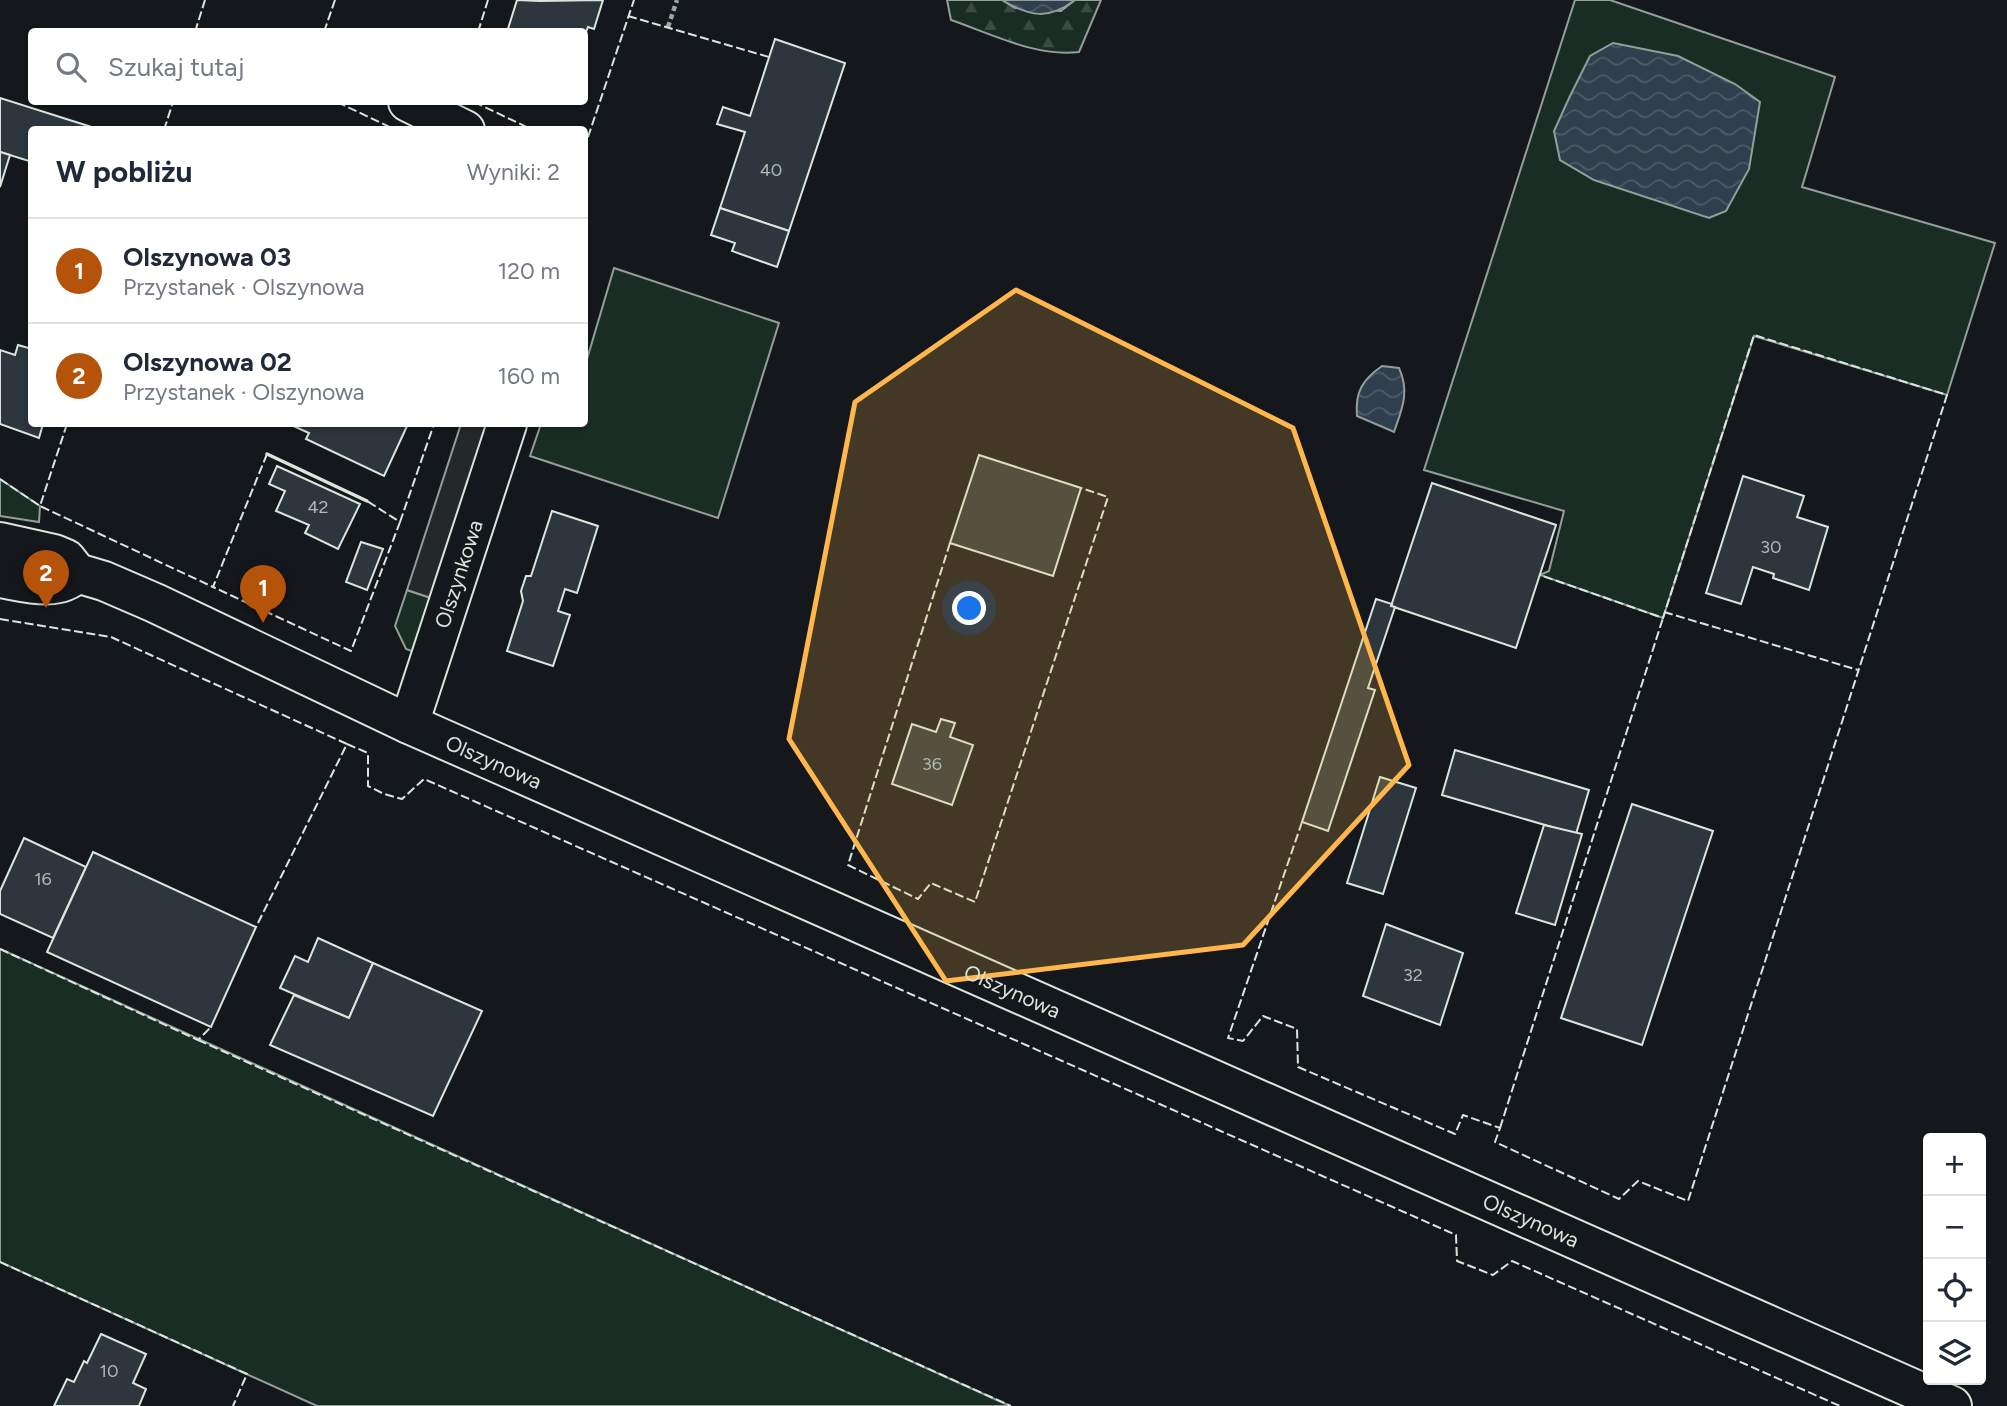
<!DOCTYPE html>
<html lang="pl">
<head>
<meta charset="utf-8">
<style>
	body { margin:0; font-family:Figtree,sans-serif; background:#f2f2f3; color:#1f2937 }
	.controls { position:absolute; right:21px; bottom:21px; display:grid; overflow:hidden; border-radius:7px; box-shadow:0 2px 5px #0004 }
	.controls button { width:63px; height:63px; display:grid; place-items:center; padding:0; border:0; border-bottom:2px solid #e0e1e3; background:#fff; color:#1f2937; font:35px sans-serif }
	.you { position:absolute; left:970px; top:609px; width:24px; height:24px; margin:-18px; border:5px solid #fff; border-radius:50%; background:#1a73e8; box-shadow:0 0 0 10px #1a73e833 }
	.badge { display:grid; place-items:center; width:46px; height:46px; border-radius:50%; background:#b45309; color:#fff; font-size:23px; font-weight:700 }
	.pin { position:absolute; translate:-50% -58px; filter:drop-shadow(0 2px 4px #0008) }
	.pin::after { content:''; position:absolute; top:37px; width:24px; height:21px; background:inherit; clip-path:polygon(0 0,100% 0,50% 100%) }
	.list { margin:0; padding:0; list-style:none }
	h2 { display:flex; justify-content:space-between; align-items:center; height:91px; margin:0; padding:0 28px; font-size:30px }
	h2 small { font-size:23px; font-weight:400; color:#747a83 }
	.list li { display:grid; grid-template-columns:46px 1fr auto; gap:21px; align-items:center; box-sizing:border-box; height:105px; padding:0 28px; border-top:2px solid #e0e1e3 }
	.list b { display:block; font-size:26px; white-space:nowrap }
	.list p { margin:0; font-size:23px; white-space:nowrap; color:#747a83 }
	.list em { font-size:23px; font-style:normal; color:#747a83 }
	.icon { flex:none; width:38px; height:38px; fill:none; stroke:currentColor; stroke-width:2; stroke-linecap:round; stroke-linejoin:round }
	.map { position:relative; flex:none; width:2007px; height:1406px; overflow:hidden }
	.search { position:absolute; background:#fff; box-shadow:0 2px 5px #0004; left:28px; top:28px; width:560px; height:77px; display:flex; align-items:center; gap:18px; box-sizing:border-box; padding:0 24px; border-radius:7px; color:#747a83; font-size:26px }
	.panel { position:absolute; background:#fff; box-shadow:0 2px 5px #0004; left:28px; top:126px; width:560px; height:301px; border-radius:7px }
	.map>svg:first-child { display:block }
	.grass { fill:#1a2d24; stroke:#939e99; stroke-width:2 }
	.forest { fill:url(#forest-firs); stroke:#939e99; stroke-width:2 }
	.parking { fill:#24282b; stroke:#939e99; stroke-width:2 }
	.water { fill:url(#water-waves); stroke:#939e99; stroke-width:2 }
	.building { fill:#2c363c; stroke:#d8e6dc; stroke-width:2 }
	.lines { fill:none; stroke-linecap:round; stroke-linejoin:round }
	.minor-casing { stroke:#d8e6dc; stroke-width:42 }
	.path { stroke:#9da8a2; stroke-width:4.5; stroke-dasharray:5 3.5; stroke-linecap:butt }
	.minor { stroke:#14181c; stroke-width:38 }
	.fence { stroke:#d8e6dc; stroke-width:2; stroke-dasharray:9 3.5; stroke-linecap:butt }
	.wall { stroke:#d8e6dc; stroke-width:3.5 }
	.marked { fill:#ffb74d; fill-opacity:0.2; stroke:#ffb74d; stroke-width:5; stroke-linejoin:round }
	.labels { text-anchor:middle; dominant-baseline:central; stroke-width:5; stroke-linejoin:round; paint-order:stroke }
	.number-label { font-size:18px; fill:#adbab4 }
	.street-label { font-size:21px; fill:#d8e6dc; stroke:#14181c }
</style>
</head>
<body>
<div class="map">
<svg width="2007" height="1406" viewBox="0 0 2007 1406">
	<defs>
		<pattern id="forest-firs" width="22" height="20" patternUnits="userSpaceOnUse" patternTransform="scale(1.75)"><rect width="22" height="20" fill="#1a2d24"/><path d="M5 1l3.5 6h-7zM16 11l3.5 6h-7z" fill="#3b4b43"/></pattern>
		<pattern id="water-waves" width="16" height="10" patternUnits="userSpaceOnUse" patternTransform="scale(1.75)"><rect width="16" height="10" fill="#2f3f4d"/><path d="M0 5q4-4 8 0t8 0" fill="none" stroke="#4c5b66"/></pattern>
	</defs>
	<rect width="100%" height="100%" fill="#14181c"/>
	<g class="grass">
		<polygon points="1575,0 1610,0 1835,77 1802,187 1995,243 1947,395 1754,336 1663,618 1540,575 1549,571 1564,511 1424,470"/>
		<polygon points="614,268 779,323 718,518 530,456 541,424 584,424 585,366"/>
		<polygon points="0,479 40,506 39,522 0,516"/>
		<polygon points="407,590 431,598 417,653 406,649 395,626"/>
		<polygon points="0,949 1010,1406 317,1406 0,1262"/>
	</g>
	<path class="forest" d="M947,0H1002L1015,8L1061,11L1075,0H1101L1079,52C1035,57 992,34 951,20Z"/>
	<polygon class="parking" points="461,424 493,424 431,598 407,590"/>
	<g class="water">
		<path d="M1002,0H1075C1049,20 1030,17 1002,0Z"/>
		<polygon points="1613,43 1678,56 1735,84 1760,102 1749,169 1726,211 1709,218 1594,180 1560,160 1554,131 1570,96 1590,56"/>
		<path d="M1382,366L1399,368C1410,392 1402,409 1394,432L1357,416C1355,392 1362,380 1382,366Z"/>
	</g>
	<g class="building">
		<polygon points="517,0 540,1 603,0 594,29 588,27 584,37 584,32 507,32"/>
		<polygon points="775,39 845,63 789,231 720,208 745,132 717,124 723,107 750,116"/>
		<polygon points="0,98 101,130 32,130 32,162 0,152"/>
		<polygon points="0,152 10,155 0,187"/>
		<polygon points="720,208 789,231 777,267 732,251 735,243 711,235"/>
		<polygon points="18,345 32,349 32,424 43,424 39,438 0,424 0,350 15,355"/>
		<polygon points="289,424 408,424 384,476 306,439 309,433"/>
		<polygon points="979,455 1081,488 1053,576 950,543"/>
		<polygon points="277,466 360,504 338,549 305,533 309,525 276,511 285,491 269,484"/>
		<polygon points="1743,476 1804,496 1797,517 1828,527 1809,590 1773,578 1774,574 1753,567 1741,604 1706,593"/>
		<polygon points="1432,483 1556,525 1516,648 1391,606"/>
		<polygon points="552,511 598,526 577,593 565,589 558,611 570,615 553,666 507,651 523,601 521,591 526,576 531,576"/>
		<polygon points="361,542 383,549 367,590 346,582"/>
		<polygon points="1376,599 1392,604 1391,606 1395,607 1368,688 1375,690 1328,831 1302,822"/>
		<polygon points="941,719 955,723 950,737 973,745 952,805 892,784 912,724 936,732"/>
		<polygon points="1455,750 1589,790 1576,834 1442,795"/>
		<polygon points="1380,777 1416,788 1383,894 1347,883"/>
		<polygon points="1632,804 1713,831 1642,1045 1561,1018"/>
		<polygon points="1544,825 1582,834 1555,925 1516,913"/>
		<polygon points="24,838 86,867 53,938 0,914 0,891"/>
		<polygon points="93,852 256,927 211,1027 47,952"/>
		<polygon points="1386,924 1463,953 1440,1025 1363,996"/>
		<polygon points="318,938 373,963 349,1018 280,988 295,956 308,962"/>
		<polygon points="373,963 482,1011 433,1116 270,1045 294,995 349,1018"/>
		<polygon points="101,1334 146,1354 133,1383 146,1389 139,1406 54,1406 67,1379 74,1382 84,1361 87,1363"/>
	</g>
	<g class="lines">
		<defs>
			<g id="minor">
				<polyline points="408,102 465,130"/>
				<path id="s1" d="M0,542L54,554L66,559L77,573L104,581L155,603L409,724L1952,1406"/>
				<path d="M0,578C25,582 57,593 77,573"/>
				<path id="s2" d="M409,724L507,424"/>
			</g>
		</defs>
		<use href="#minor" class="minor-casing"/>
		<polyline class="path" points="668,27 677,0"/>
		<use href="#minor" class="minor"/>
		<g class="fence">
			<polyline points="628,16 769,57"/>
			<polyline points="195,32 205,0"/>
			<polyline points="324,32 335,0"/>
			<polyline points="478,32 488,0"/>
			<polyline points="337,102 396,130"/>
			<polyline points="474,102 533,130"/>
			<polyline points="164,130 173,102"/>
			<polyline points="584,149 634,0"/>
			<polyline points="67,424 40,506 213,587"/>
			<polyline points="267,454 213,587 351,651 400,522 367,501"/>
			<polyline points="0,479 40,506"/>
			<polyline points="400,522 434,424"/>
			<polyline points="950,543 848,865 918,899 931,883 975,902 1108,497 1081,488"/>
			<polyline points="1664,612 1858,670"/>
			<polyline points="0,619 111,637 347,744 256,927"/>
			<polyline points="347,744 368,753 368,786 384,794 402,799 424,779 1456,1235 1457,1261 1493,1275 1512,1261 1840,1406"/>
			<polyline points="1302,822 1228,1038 1243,1041 1263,1016 1297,1029 1298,1067 1455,1134 1463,1115 1500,1128 1495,1142 1619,1199 1638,1181 1688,1201 1947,395 1754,335 1663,618 1540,575"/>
			<polyline points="0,949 198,1040 211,1027"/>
			<polyline points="198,1040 1011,1406"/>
			<polyline points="1500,1128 1663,618"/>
			<polyline points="0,1262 247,1374 233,1406"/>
		</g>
		<polyline class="wall" points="267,454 367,501"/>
	</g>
	<path class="marked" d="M1016,290L1293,428L1409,765L1243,945L946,981L789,739L855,402Z"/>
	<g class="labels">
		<g class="number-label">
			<text x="771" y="170">40</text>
			<text x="318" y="507">42</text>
			<text x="1771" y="547">30</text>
			<text x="932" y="764">36</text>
			<text x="43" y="879">16</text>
			<text x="1413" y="975">32</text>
			<text x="109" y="1371">10</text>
		</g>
		<g class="street-label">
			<text stroke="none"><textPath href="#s2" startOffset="158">Olszynkowa</textPath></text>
			<text stroke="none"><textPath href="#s1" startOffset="544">Olszynowa</textPath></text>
			<text stroke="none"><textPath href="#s1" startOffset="1111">Olszynowa</textPath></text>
			<text stroke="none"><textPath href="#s1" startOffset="1678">Olszynowa</textPath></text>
		</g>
	</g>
</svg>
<div class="controls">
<button>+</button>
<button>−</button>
<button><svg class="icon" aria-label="locate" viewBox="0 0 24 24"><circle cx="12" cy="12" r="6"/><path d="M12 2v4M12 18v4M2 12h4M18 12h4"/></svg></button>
<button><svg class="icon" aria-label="layers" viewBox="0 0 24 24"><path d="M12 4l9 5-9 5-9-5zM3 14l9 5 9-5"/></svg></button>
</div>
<div class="you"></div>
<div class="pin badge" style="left:263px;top:623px">1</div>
<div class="pin badge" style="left:46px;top:608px">2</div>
<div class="search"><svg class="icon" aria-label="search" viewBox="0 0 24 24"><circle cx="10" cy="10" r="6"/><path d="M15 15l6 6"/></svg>Szukaj tutaj</div>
<section class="panel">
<h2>W pobliżu<small>Wyniki: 2</small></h2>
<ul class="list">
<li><span class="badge">1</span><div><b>Olszynowa 03</b><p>Przystanek · Olszynowa</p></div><em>120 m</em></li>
<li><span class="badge">2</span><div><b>Olszynowa 02</b><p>Przystanek · Olszynowa</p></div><em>160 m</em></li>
</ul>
</section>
</div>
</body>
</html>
